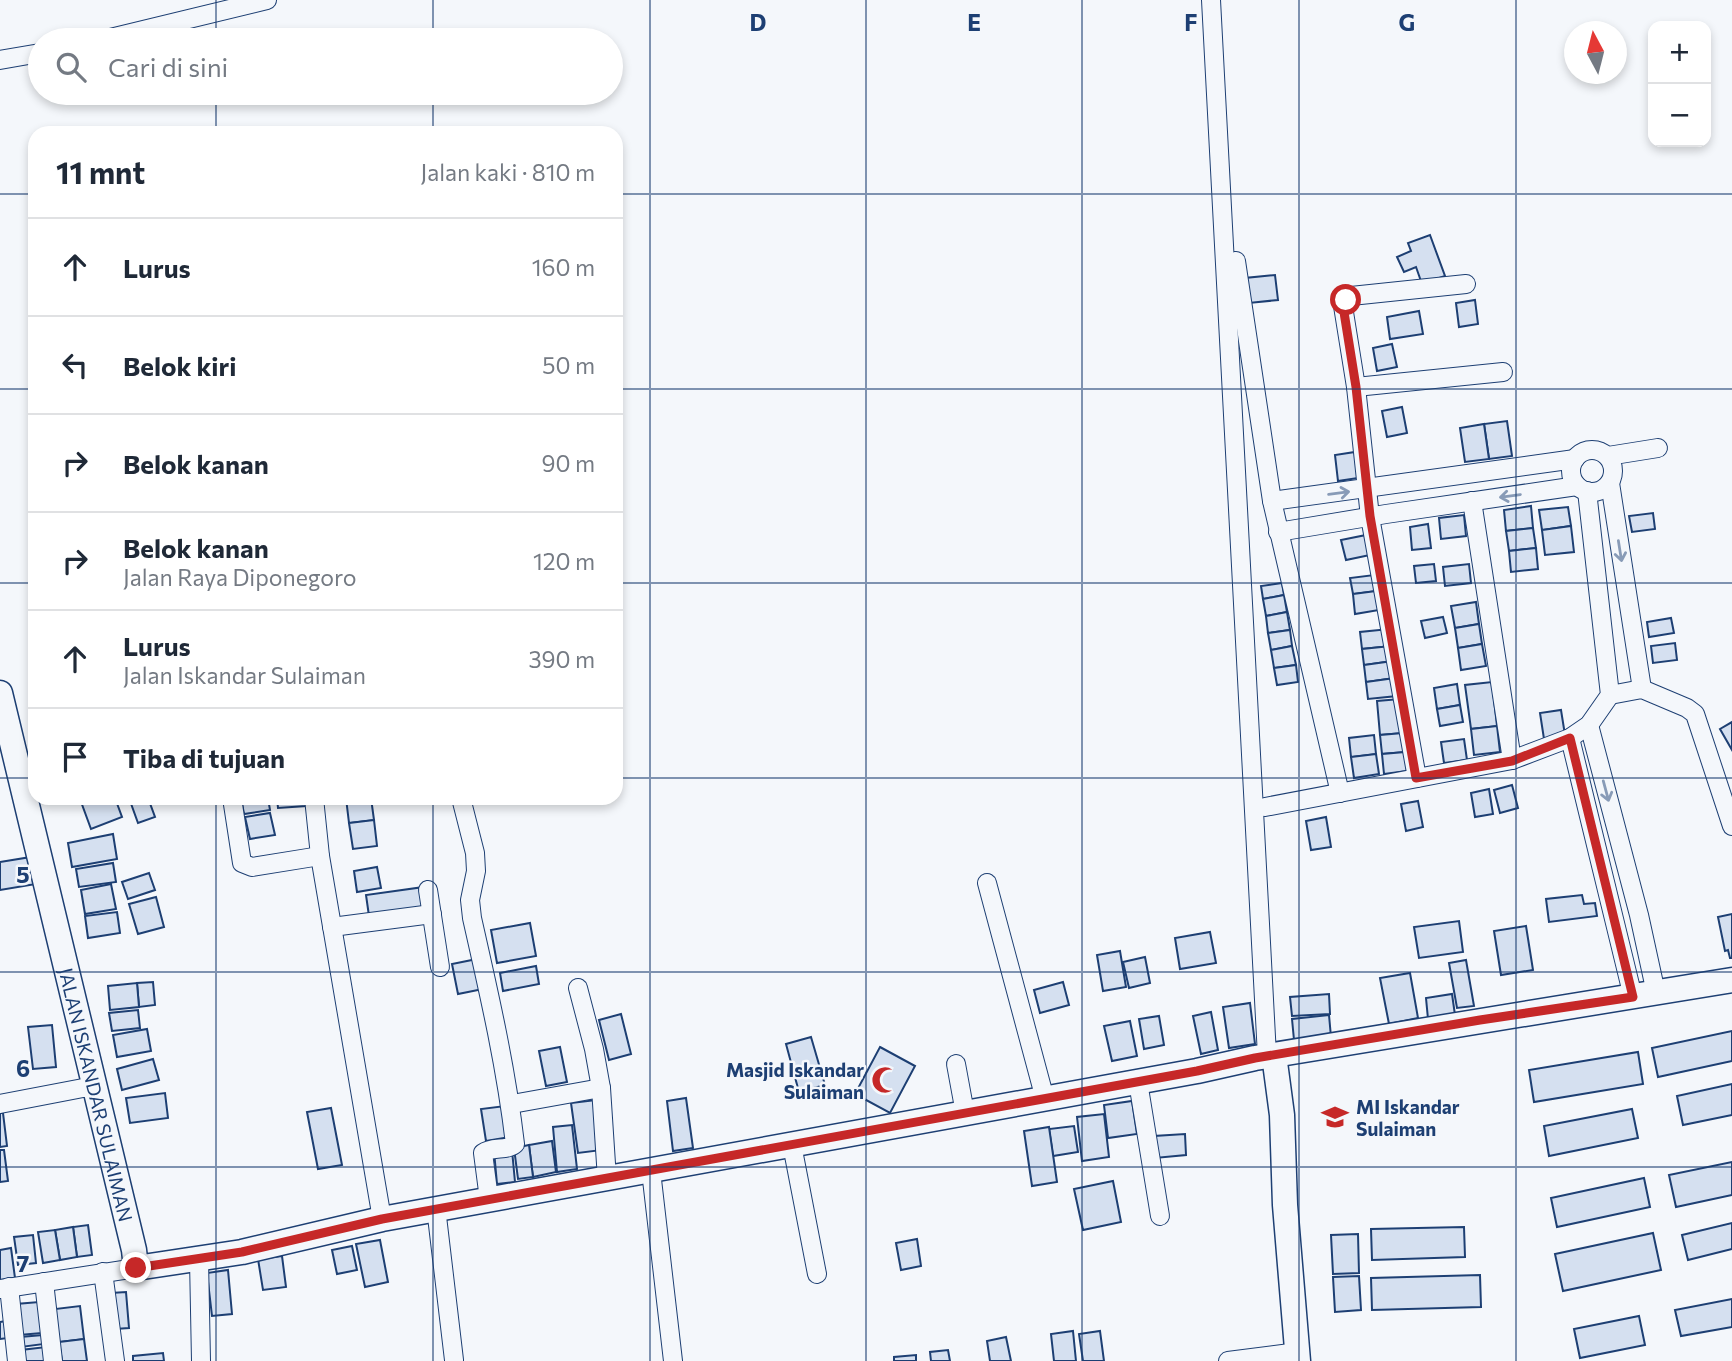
<!DOCTYPE html>
<html lang="id">
<head>
<meta charset="utf-8">
<style>
	body { margin:0; font-family:Commissioner,sans-serif; background:#f6f6f7; color:#1f2937 }
	.controls { position:absolute; right:21px; top:21px; display:grid; overflow:hidden; border-radius:14px; box-shadow:0 4px 10px #0003 }
	.controls button { width:63px; height:63px; display:grid; place-items:center; padding:0; border:0; border-bottom:2px solid #e0e1e3; background:#fff; color:#1f2937; font:35px sans-serif }
	.compass { position:absolute; left:1564px; top:21px; width:63px; height:63px; border-radius:50%; background:#fff; box-shadow:0 4px 10px #0003; rotate:353deg }
	.stop { position:absolute; width:21px; height:21px; margin:-16px; border:5px solid #c62828; border-radius:50%; background:#fff }
	.stop.end { background:#c62828; border-color:#fff; box-shadow:0 2px 7px #0008 }
	.list { margin:0; padding:0; list-style:none }
	h2 { display:flex; justify-content:space-between; align-items:center; height:91px; margin:0; padding:0 28px; font-size:30px }
	h2 small { font-size:23px; font-weight:400; color:#747a83 }
	.list li { display:grid; grid-template-columns:46px 1fr auto; gap:21px; align-items:center; box-sizing:border-box; height:98px; padding:0 28px; border-top:2px solid #e0e1e3 }
	.list b { display:block; font-size:26px; white-space:nowrap }
	.list p { margin:0; font-size:23px; white-space:nowrap; color:#747a83 }
	.list em { font-size:23px; font-style:normal; color:#747a83 }
	.icon { flex:none; width:38px; height:38px; fill:none; stroke:currentColor; stroke-width:2; stroke-linecap:round; stroke-linejoin:round }
	.map { position:relative; flex:none; width:1732px; height:1361px; overflow:hidden }
	.search { position:absolute; background:#fff; box-shadow:0 4px 10px #0003; left:28px; top:28px; width:595px; height:77px; display:flex; align-items:center; gap:18px; box-sizing:border-box; padding:0 24px; border-radius:38px; color:#747a83; font-size:26px }
	.panel { position:absolute; background:#fff; box-shadow:0 4px 10px #0003; left:28px; top:126px; width:595px; height:679px; border-radius:21px }
	.map>svg:first-child { display:block }
	.building { fill:#d5e0f0; stroke:#1d3f73; stroke-width:2 }
	.lines { fill:none; stroke-linecap:round; stroke-linejoin:round }
	.street-casing { stroke:#1d3f73; stroke-width:20 }
	.secondary-casing { stroke:#1d3f73; stroke-width:27 }
	.street { stroke:#f4f7fb; stroke-width:18 }
	.secondary { stroke:#f4f7fb; stroke-width:24 }
	.oneway { stroke:#889bb7 }
	.route { stroke:#c62828; stroke-width:9 }
	.grid { fill:none; stroke:#1d3f73; stroke-width:2; stroke-opacity:0.55 }
	.labels { text-anchor:middle; dominant-baseline:central; stroke-width:5; stroke-linejoin:round; paint-order:stroke }
	.poi-label { font-size:19px; font-weight:bold; fill:#1d3f73; stroke:#f4f7fb; text-anchor:end }
	.street-label { font-size:19px; fill:#1d3f73; stroke:#f4f7fb }
	.grid-label { font-size:23px; text-anchor:middle; font-weight:bold; fill:#1d3f73; stroke:#f4f7fb; stroke-width:5; stroke-linejoin:round; paint-order:stroke }
</style>
</head>
<body>
<div class="map">
<svg width="1732" height="1361" viewBox="0 0 1732 1361">
	<rect width="100%" height="100%" fill="#f4f7fb"/>
	<g class="building">
		<polygon points="1430,235 1445,276 1422,284 1416,267 1404,272 1397,257 1411,251 1408,243"/>
		<polygon points="1275,275 1278,300 1249,303 1245,278"/>
		<polygon points="1475,300 1478,324 1459,327 1456,303"/>
		<polygon points="1419,311 1423,334 1390,339 1387,317"/>
		<polygon points="1392,344 1397,367 1377,371 1373,348"/>
		<polygon points="1402,407 1407,433 1387,437 1382,411"/>
		<polygon points="1507,421 1512,456 1489,459 1484,424"/>
		<polygon points="1484,424 1489,459 1465,462 1460,428"/>
		<polygon points="1355,452 1358,478 1338,481 1335,455"/>
		<polygon points="1531,506 1533,528 1506,531 1504,510"/>
		<polygon points="1568,507 1571,526 1542,530 1539,510"/>
		<polygon points="1653,513 1655,529 1632,532 1629,516"/>
		<polygon points="1464,515 1466,536 1441,539 1439,518"/>
		<polygon points="1428,524 1431,548 1412,550 1410,527"/>
		<polygon points="1571,526 1574,552 1545,555 1542,530"/>
		<polygon points="1533,528 1536,548 1509,551 1506,531"/>
		<polygon points="1366,535 1370,555 1346,560 1341,540"/>
		<polygon points="1536,548 1538,569 1511,572 1509,551"/>
		<polygon points="1434,564 1436,581 1416,583 1414,566"/>
		<polygon points="1469,564 1471,583 1445,586 1443,567"/>
		<polygon points="1374,575 1376,591 1353,594 1350,578"/>
		<polygon points="1282,583 1284,595 1263,599 1261,586"/>
		<polygon points="1376,591 1379,610 1355,614 1353,594"/>
		<polygon points="1284,595 1287,612 1266,616 1263,599"/>
		<polygon points="1476,602 1479,624 1455,628 1451,606"/>
		<polygon points="1287,612 1290,630 1268,633 1266,616"/>
		<polygon points="1443,617 1447,633 1425,638 1421,621"/>
		<polygon points="1671,618 1674,633 1649,637 1647,622"/>
		<polygon points="1479,624 1482,644 1458,648 1455,628"/>
		<polygon points="1389,629 1391,646 1362,649 1360,632"/>
		<polygon points="1290,630 1292,646 1271,650 1268,633"/>
		<polygon points="1675,643 1677,660 1653,663 1651,646"/>
		<polygon points="1482,644 1486,666 1461,670 1458,648"/>
		<polygon points="1292,646 1296,665 1274,668 1271,650"/>
		<polygon points="1391,646 1393,661 1364,665 1362,649"/>
		<polygon points="1393,661 1395,678 1366,682 1364,665"/>
		<polygon points="1296,665 1298,682 1277,685 1274,668"/>
		<polygon points="1395,678 1397,696 1368,699 1366,682"/>
		<polygon points="1492,682 1497,726 1471,729 1465,685"/>
		<polygon points="1457,684 1460,705 1437,709 1434,688"/>
		<polygon points="1400,699 1403,733 1380,735 1377,701"/>
		<polygon points="1460,705 1463,722 1440,726 1437,709"/>
		<polygon points="1561,710 1565,735 1544,739 1540,713"/>
		<polygon points="1732,722 1732,750 1720,729"/>
		<polygon points="1497,726 1500,752 1474,755 1471,729"/>
		<polygon points="1403,733 1405,752 1382,754 1380,735"/>
		<polygon points="1374,735 1376,754 1351,757 1349,738"/>
		<polygon points="1464,739 1467,760 1444,763 1441,742"/>
		<polygon points="1405,752 1407,771 1384,774 1382,754"/>
		<polygon points="1376,754 1379,774 1354,778 1351,757"/>
		<polygon points="1512,785 1518,808 1500,813 1494,790"/>
		<polygon points="1489,789 1493,814 1475,817 1471,793"/>
		<polygon points="115,798 122,817 91,829 80,799"/>
		<polygon points="129,798 148,798 155,817 138,823"/>
		<polygon points="241,798 268,798 270,810 244,814"/>
		<polygon points="277,798 305,798 306,806 278,808"/>
		<polygon points="346,798 371,798 374,820 349,823"/>
		<polygon points="1418,801 1423,827 1406,831 1401,804"/>
		<polygon points="270,813 275,835 250,839 245,817"/>
		<polygon points="1326,817 1331,847 1311,850 1306,821"/>
		<polygon points="374,820 377,846 353,849 349,823"/>
		<polygon points="113,834 117,859 72,867 68,843"/>
		<polygon points="31,857 36,884 0,890 0,862"/>
		<polygon points="113,863 116,882 79,887 76,869"/>
		<polygon points="377,867 381,888 357,892 354,871"/>
		<polygon points="149,873 155,890 128,899 122,882"/>
		<polygon points="111,884 116,909 85,914 81,890"/>
		<polygon points="424,887 427,907 369,916 366,895"/>
		<polygon points="1582,895 1584,904 1595,903 1597,916 1549,922 1546,899"/>
		<polygon points="156,897 164,927 138,934 129,904"/>
		<polygon points="117,912 120,933 88,938 85,916"/>
		<polygon points="1732,914 1732,958 1730,958 1728,950 1725,951 1718,917"/>
		<polygon points="1459,921 1463,952 1419,958 1414,927"/>
		<polygon points="530,923 536,956 497,963 491,930"/>
		<polygon points="1526,926 1533,970 1501,975 1494,931"/>
		<polygon points="1210,932 1216,963 1180,969 1175,938"/>
		<polygon points="1120,951 1126,987 1103,991 1097,955"/>
		<polygon points="1145,957 1150,983 1129,988 1123,962"/>
		<polygon points="477,959 483,989 458,994 452,964"/>
		<polygon points="1466,960 1474,1006 1457,1008 1449,963"/>
		<polygon points="536,966 539,984 503,991 500,973"/>
		<polygon points="1410,973 1418,1018 1389,1024 1380,978"/>
		<polygon points="153,982 155,1005 139,1007 137,983"/>
		<polygon points="1063,982 1069,1005 1040,1013 1034,990"/>
		<polygon points="137,983 139,1007 110,1010 108,986"/>
		<polygon points="1329,994 1330,1014 1292,1016 1290,997"/>
		<polygon points="1452,994 1455,1015 1428,1019 1426,998"/>
		<polygon points="1250,1003 1255,1044 1229,1048 1223,1007"/>
		<polygon points="138,1010 140,1028 112,1031 109,1013"/>
		<polygon points="1211,1012 1218,1050 1201,1054 1193,1016"/>
		<polygon points="621,1014 631,1054 609,1060 599,1020"/>
		<polygon points="1329,1015 1331,1037 1294,1040 1292,1019"/>
		<polygon points="1159,1016 1164,1045 1144,1049 1139,1019"/>
		<polygon points="1130,1021 1137,1056 1112,1061 1104,1026"/>
		<polygon points="52,1025 56,1067 33,1069 28,1027"/>
		<polygon points="147,1029 151,1051 117,1057 113,1035"/>
		<polygon points="1732,1031 1732,1061 1658,1077 1652,1048"/>
		<polygon points="811,1037 825,1085 799,1092 786,1044"/>
		<polygon points="560,1047 567,1082 546,1086 539,1051"/>
		<polygon points="880,1047 915,1066 890,1113 855,1094"/>
		<polygon points="1638,1052 1643,1084 1534,1102 1529,1070"/>
		<polygon points="153,1059 159,1080 122,1090 117,1069"/>
		<polygon points="1732,1084 1732,1115 1683,1125 1677,1096"/>
		<polygon points="165,1093 168,1118 130,1123 126,1098"/>
		<polygon points="686,1098 693,1148 673,1151 667,1101"/>
		<polygon points="596,1100 602,1150 578,1153 571,1103"/>
		<polygon points="1132,1101 1137,1134 1108,1138 1104,1105"/>
		<polygon points="505,1106 510,1137 486,1141 481,1109"/>
		<polygon points="331,1108 342,1165 318,1169 307,1112"/>
		<polygon points="1632,1109 1638,1138 1549,1156 1544,1126"/>
		<polygon points="0,1113 3,1113 7,1146 0,1147"/>
		<polygon points="1104,1114 1109,1157 1082,1161 1077,1117"/>
		<polygon points="572,1125 577,1169 557,1172 553,1127"/>
		<polygon points="1074,1126 1078,1152 1053,1156 1049,1129"/>
		<polygon points="1049,1127 1057,1182 1032,1186 1024,1131"/>
		<polygon points="1185,1134 1186,1155 1155,1158 1154,1136"/>
		<polygon points="552,1141 556,1172 533,1177 529,1145"/>
		<polygon points="529,1145 533,1177 518,1179 514,1148"/>
		<polygon points="0,1150 4,1150 8,1181 0,1182"/>
		<polygon points="512,1150 515,1182 497,1184 494,1151"/>
		<polygon points="1732,1162 1732,1195 1676,1207 1669,1175"/>
		<polygon points="1644,1178 1650,1207 1557,1227 1551,1198"/>
		<polygon points="1113,1181 1121,1222 1083,1230 1074,1189"/>
		<polygon points="1732,1223 1732,1249 1688,1260 1682,1235"/>
		<polygon points="88,1225 92,1255 77,1257 73,1227"/>
		<polygon points="73,1227 77,1257 60,1260 55,1230"/>
		<polygon points="1464,1227 1465,1257 1372,1260 1371,1229"/>
		<polygon points="55,1230 60,1260 43,1263 38,1232"/>
		<polygon points="1653,1233 1661,1270 1563,1291 1555,1254"/>
		<polygon points="1358,1234 1359,1273 1333,1274 1331,1235"/>
		<polygon points="33,1235 36,1263 18,1265 14,1237"/>
		<polygon points="917,1239 921,1266 901,1270 896,1243"/>
		<polygon points="380,1240 388,1282 365,1287 356,1244"/>
		<polygon points="352,1246 357,1270 337,1274 332,1250"/>
		<polygon points="11,1248 15,1278 0,1280 0,1250"/>
		<polygon points="282,1256 286,1287 263,1290 258,1259"/>
		<polygon points="228,1270 232,1314 212,1316 207,1273"/>
		<polygon points="1480,1275 1481,1307 1372,1310 1371,1278"/>
		<polygon points="1359,1276 1361,1310 1335,1312 1333,1277"/>
		<polygon points="126,1292 129,1328 115,1329 111,1293"/>
		<polygon points="1732,1299 1732,1327 1681,1336 1675,1310"/>
		<polygon points="39,1302 42,1333 19,1335 16,1304"/>
		<polygon points="80,1306 84,1339 59,1342 55,1309"/>
		<polygon points="1639,1316 1645,1345 1580,1358 1574,1329"/>
		<polygon points="6,1321 8,1338 0,1339 0,1322"/>
		<polygon points="1073,1331 1076,1361 1054,1361 1051,1334"/>
		<polygon points="1100,1331 1104,1361 1083,1361 1079,1334"/>
		<polygon points="43,1335 44,1344 21,1347 20,1337"/>
		<polygon points="1006,1337 1011,1361 990,1361 987,1341"/>
		<polygon points="84,1339 87,1361 62,1361 59,1342"/>
		<polygon points="46,1347 48,1361 22,1361 21,1350"/>
		<polygon points="948,1350 950,1361 931,1361 930,1352"/>
		<polygon points="163,1353 164,1361 133,1361 133,1356"/>
		<polygon points="916,1355 916,1361 894,1361 894,1357"/>
	</g>
	<g class="lines">
		<defs>
			<g id="street">
				<polyline points="1211,0 1267,1056"/>
				<polyline points="102,40 267,0"/>
				<polyline points="0,60 40,53"/>
				<polyline points="1236,261 1272,501 1340,793"/>
				<polyline points="1356,387 1503,372"/>
				<circle cx="1592" cy="471" r="21"/>
				<polyline points="1608,456 1658,448"/>
				<polyline points="1610,483 1642,689"/>
				<polyline points="1272,501 1575,459"/>
				<polyline points="1472,501 1512,760"/>
				<polyline points="1278,532 1386,514 1577,486"/>
				<polyline points="1610,695 1642,689 1687,708 1695,714 1732,826"/>
				<polyline points="1589,725 1639,915 1656,993"/>
				<polyline points="1570,738 1633,997"/>
				<polyline points="1417,778 1370,517 1356,387 1343,306 1351,296 1466,284"/>
				<polyline points="232,798 242,863 252,867 320,856"/>
				<polyline points="314,798 320,856 382,1219"/>
				<path d="M461,798L475,853L476,871L470,900L472,918C489,993 506,1067 515,1144C508,1151 492,1146 483,1153L489,1199"/>
				<polyline points="1265,807 1512,760 1570,738 1589,725 1610,695 1587,491"/>
				<polyline points="987,883 1045,1099"/>
				<polyline points="428,890 440,967"/>
				<polyline points="332,927 432,914"/>
				<polyline points="578,988 594,1049 601,1088 607,1179"/>
				<polyline points="956,1064 965,1113"/>
				<polyline points="1138,1082 1160,1216"/>
				<polyline points="0,1104 83,1088 94,1088"/>
				<polyline points="512,1104 601,1088"/>
				<polyline points="792,1145 817,1274"/>
				<polyline points="651,1171 673,1361"/>
				<polyline points="436,1208 454,1360"/>
				<polyline points="199,1260 201,1361"/>
				<polyline points="103,1272 115,1361"/>
				<polyline points="44,1282 53,1361"/>
				<polyline points="9,1287 17,1361"/>
				<polyline points="0,1289 136,1268"/>
				<polyline points="1228,1361 1298,1352"/>
			</g>
			<g id="secondary">
				<path id="s1" d="M0,693L134,1250L136,1268L242,1252L382,1219L1197,1071L1255,1058L1732,980"/>
				<polyline points="1274,1055 1282,1115 1285,1205 1298,1361"/>
			</g>
		</defs>
		<use href="#street" class="street-casing"/>
		<use href="#secondary" class="secondary-casing"/>
		<use href="#street" class="street"/>
		<use href="#secondary" class="secondary"/>
	</g>
	<defs><path id="oneway-shaft" d="M-6 0H5M1.5-3L5.5 0L1.5 3" fill="none" stroke-width="1.6" stroke-linecap="round" stroke-linejoin="round" transform="scale(1.75)"/></defs>
	<g class="oneway">
		<use href="#oneway-shaft" transform="translate(1339 493) rotate(-7)"/>
		<use href="#oneway-shaft" transform="translate(1510 496) rotate(172)"/>
		<use href="#oneway-shaft" transform="translate(1620 551) rotate(81)"/>
		<use href="#oneway-shaft" transform="translate(1606 791) rotate(75)"/>
	</g>
	<g class="lines">
		<polyline class="route" points="136,1268 242,1252 382,1219 1197,1071 1255,1058 1480,1020 1633,997 1570,738 1512,761 1416,778 1370,516 1356,387 1343,306 1346,300"/>
	</g>
	<path class="grid" d="M216,0V40M433,0V40M650,0V1361M866,0V1361M1082,0V1361M1299,0V1361M1516,0V1361M216,93V133M433,93V133M0,194H35M616,194H1732M0,389H35M616,389H1732M0,583H35M616,583H1732M0,778H35M616,778H1732M216,798V1361M433,798V1361M0,972H1732M0,1167H1732"/>
	<defs>
		<symbol id="mosque-bare" viewBox="-9 -9 18 18"><path d="M3.5-4.9A6 6 0 1 0 3.5 4.9A5 5 0 1 1 3.5-4.9Z" fill="#c62828" stroke="#f4f7fb" stroke-width="2.5" paint-order="stroke"/></symbol>
		<symbol id="school-bare" viewBox="-9 -9 18 18"><path d="M0-5L7-2L0 1L-7-2ZM-4 1L0 2.5L4 1V4Q0 6-4 4Z" fill="#c62828" stroke="#f4f7fb" stroke-width="2.5" paint-order="stroke"/></symbol>
	</defs>
	<g fill-rule="evenodd">
		<use href="#mosque-bare" x="866" y="1061" width="38" height="38"/>
		<use href="#school-bare" x="1316" y="1098" width="38" height="38"/>
	</g>
	<g class="labels">
		<g class="poi-label">
			<text x="864" y="1069">Masjid Iskandar<tspan x="864" dy="22">Sulaiman</tspan></text>
			<text x="1356" y="1106" text-anchor="start">MI Iskandar<tspan x="1356" dy="22">Sulaiman</tspan></text>
		</g>
		<g class="street-label">
			<text stroke="none"><textPath href="#s1" startOffset="413">JALAN ISKANDAR SULAIMAN</textPath></text>
		</g>
	</g>
	<g class="grid-label">
		<text x="758" y="31">D</text>
		<text x="974" y="31">E</text>
		<text x="1191" y="31">F</text>
		<text x="1407" y="31">G</text>
		<text x="23" y="883">5</text>
		<text x="23" y="1077">6</text>
		<text x="23" y="1272">7</text>
	</g>
</svg>
<div class="controls">
<button>+</button>
<button>−</button>
</div>
<svg class="compass" viewBox="-18 -18 36 36"><path d="M0-13l5 13h-10z" fill="#e53935"/><path d="M0 13l5-13h-10z" fill="#747a83"/></svg>
<div class="stop" style="left:1346px;top:300px"></div>
<div class="stop end" style="left:136px;top:1268px"></div>
<div class="search"><svg class="icon" aria-label="search" viewBox="0 0 24 24"><circle cx="10" cy="10" r="6"/><path d="M15 15l6 6"/></svg>Cari di sini</div>
<section class="panel">
<h2>11 mnt<small>Jalan kaki · 810 m</small></h2>
<ul class="list">
<li><svg class="icon" aria-label="ahead" viewBox="0 0 24 24"><path d="M12 20V5M6 11l6-6 6 6"/></svg><div><b>Lurus</b></div><em>160 m</em></li>
<li><svg class="icon" aria-label="left" viewBox="0 0 24 24"><path d="M17 20v-9H6M10 6l-5 5 5 5"/></svg><div><b>Belok kiri</b></div><em>50 m</em></li>
<li><svg class="icon" aria-label="right" viewBox="0 0 24 24"><path d="M7 20v-9h11M14 6l5 5-5 5"/></svg><div><b>Belok kanan</b></div><em>90 m</em></li>
<li><svg class="icon" aria-label="right" viewBox="0 0 24 24"><path d="M7 20v-9h11M14 6l5 5-5 5"/></svg><div><b>Belok kanan</b><p>Jalan Raya Diponegoro</p></div><em>120 m</em></li>
<li><svg class="icon" aria-label="ahead" viewBox="0 0 24 24"><path d="M12 20V5M6 11l6-6 6 6"/></svg><div><b>Lurus</b><p>Jalan Iskandar Sulaiman</p></div><em>390 m</em></li>
<li><svg class="icon" aria-label="arrive" viewBox="0 0 24 24"><path d="M6 21V4h12l-3 4 3 4H6"/></svg><div><b>Tiba di tujuan</b></div></li>
</ul>
</section>
</div>
</body>
</html>
